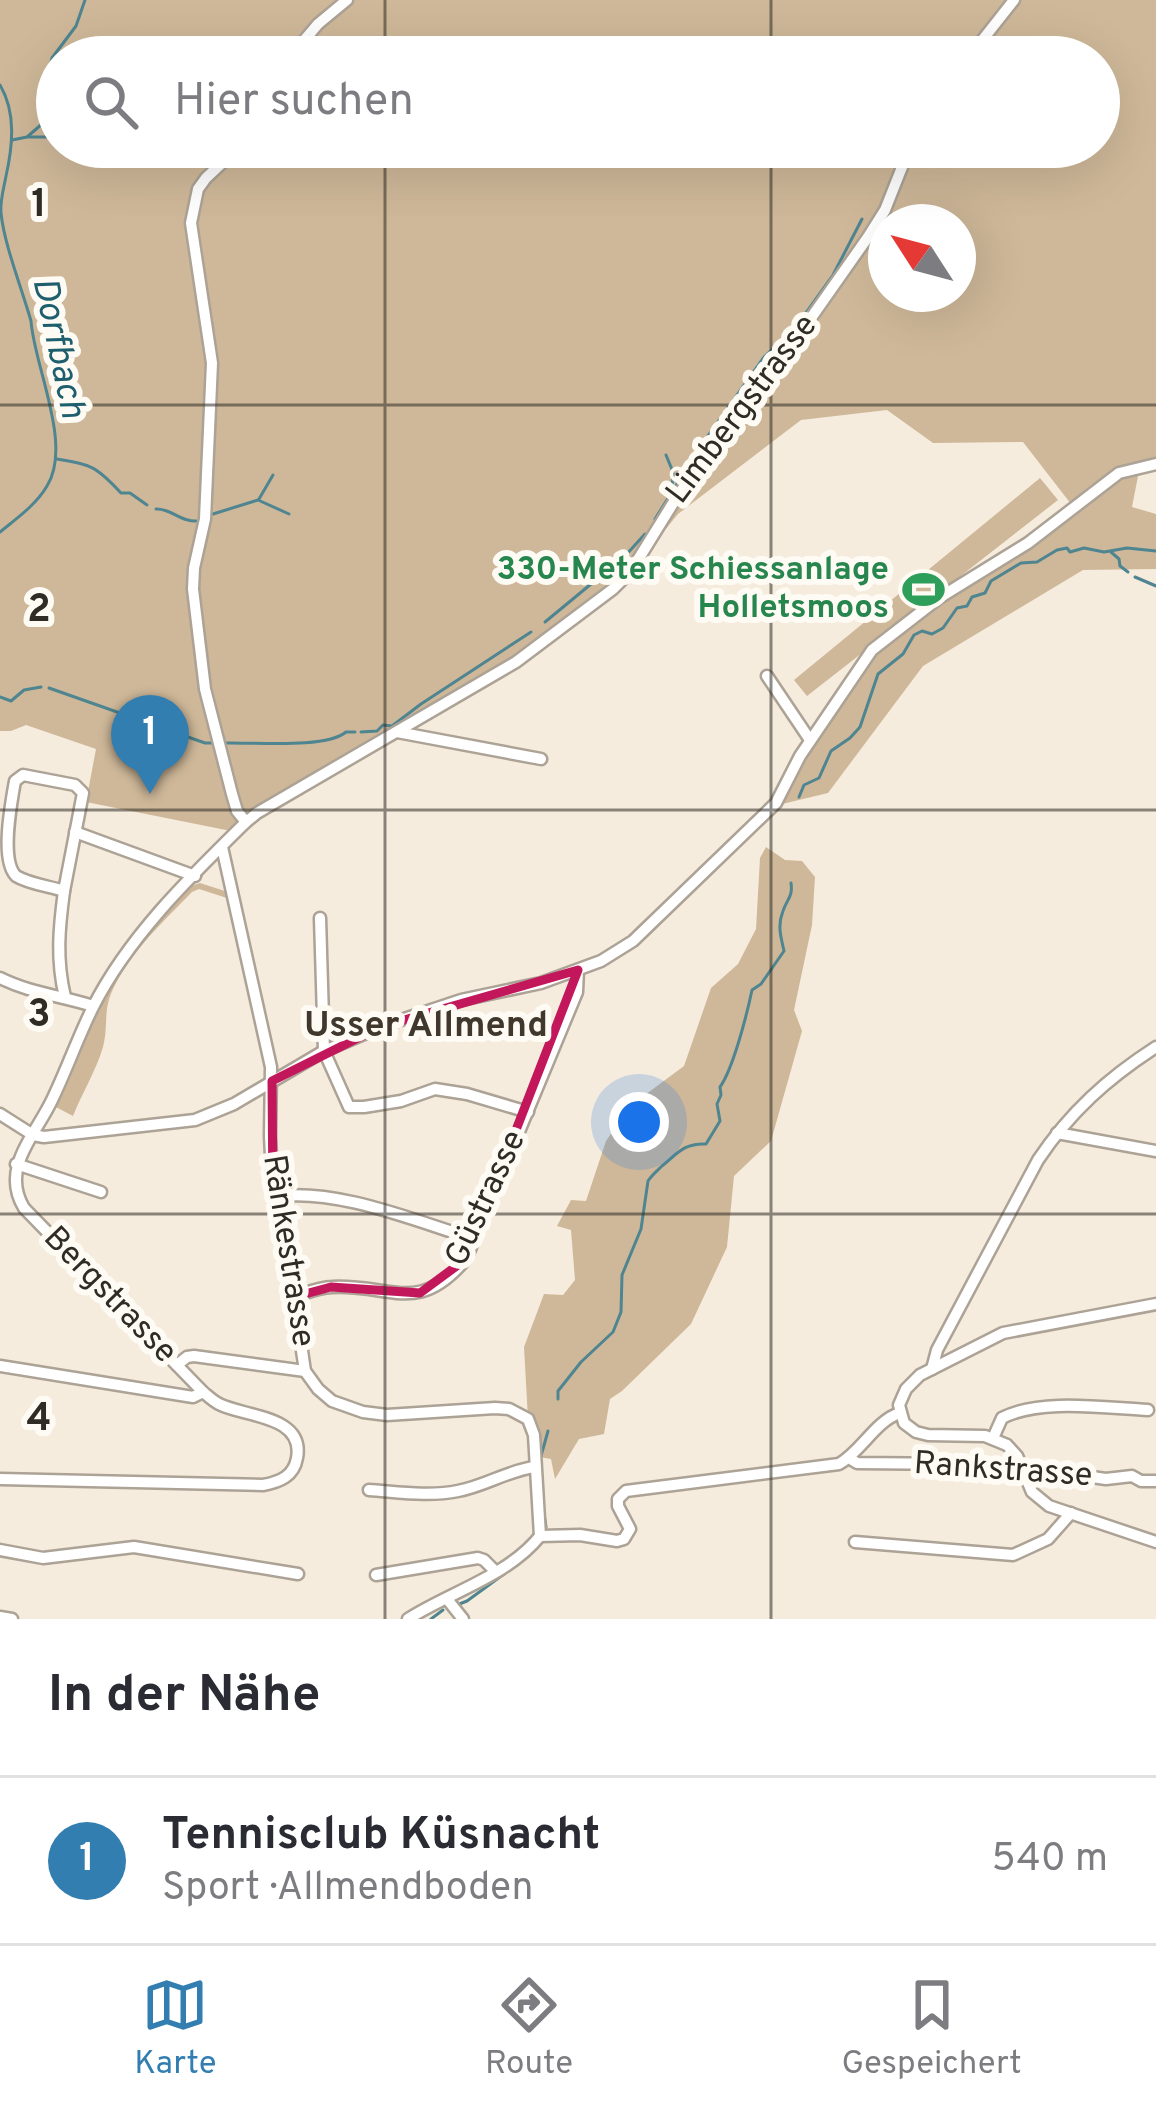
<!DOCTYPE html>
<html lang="de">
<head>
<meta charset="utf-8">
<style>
	body { margin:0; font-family:Overpass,sans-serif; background:#f7f7f7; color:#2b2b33 }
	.compass { position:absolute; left:868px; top:204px; width:108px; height:108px; border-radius:50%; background:#fff; box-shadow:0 12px 48px #0002; rotate:306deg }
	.you { position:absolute; left:639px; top:1122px; width:42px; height:42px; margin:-30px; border:9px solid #fff; border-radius:50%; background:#1a73e8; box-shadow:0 0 0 18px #1a73e833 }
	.badge { display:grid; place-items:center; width:78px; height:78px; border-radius:50%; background:#327eb1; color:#fff; font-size:39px; font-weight:700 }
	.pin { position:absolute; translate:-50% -99px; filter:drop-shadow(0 3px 6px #0008) }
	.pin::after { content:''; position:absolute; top:63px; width:42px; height:36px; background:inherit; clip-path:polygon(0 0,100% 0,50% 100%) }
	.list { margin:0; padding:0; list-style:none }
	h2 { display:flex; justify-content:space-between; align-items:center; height:156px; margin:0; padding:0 48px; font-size:51px }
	h2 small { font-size:39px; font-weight:400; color:#7c7c81 }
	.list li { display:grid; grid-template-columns:78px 1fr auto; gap:36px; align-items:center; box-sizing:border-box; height:168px; padding:0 48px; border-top:3px solid #e1e1e2 }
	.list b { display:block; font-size:45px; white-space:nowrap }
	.list p { margin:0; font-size:39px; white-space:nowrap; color:#7c7c81 }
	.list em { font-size:39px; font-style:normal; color:#7c7c81 }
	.icon { flex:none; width:66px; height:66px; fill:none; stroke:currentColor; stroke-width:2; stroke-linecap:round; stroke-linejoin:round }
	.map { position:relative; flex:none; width:1156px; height:1619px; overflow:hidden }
	.search { position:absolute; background:#fff; box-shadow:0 12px 48px #0002; left:36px; right:36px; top:36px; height:132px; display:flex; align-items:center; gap:30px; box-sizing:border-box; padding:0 42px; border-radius:66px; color:#7c7c81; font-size:45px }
	.sheet { height:324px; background:#fff }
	nav { display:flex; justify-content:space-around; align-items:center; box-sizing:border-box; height:168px; border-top:3px solid #e1e1e2; background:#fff; font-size:33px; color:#7c7c81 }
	nav a { display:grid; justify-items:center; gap:6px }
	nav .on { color:#327eb1 }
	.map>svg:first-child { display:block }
	.green { fill:#cfb899; fill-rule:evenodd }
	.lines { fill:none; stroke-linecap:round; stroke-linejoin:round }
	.stream { stroke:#4e8590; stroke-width:3 }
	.minor-casing { stroke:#aca295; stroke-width:15 }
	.minor { stroke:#fff; stroke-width:10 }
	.marked { fill:none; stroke:#c2185b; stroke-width:9; stroke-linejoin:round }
	.grid { fill:none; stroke:#2f2b25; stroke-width:3; stroke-opacity:0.55 }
	.labels { text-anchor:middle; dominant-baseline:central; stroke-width:12; stroke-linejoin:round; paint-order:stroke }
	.street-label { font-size:33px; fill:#2f2b25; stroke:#fefaf4 }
	.leisure-label { font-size:33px; font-weight:bold; fill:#27864d; stroke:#fefaf4; text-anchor:end }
	.water-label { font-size:36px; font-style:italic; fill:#1e5f6d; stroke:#fefaf4 }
	.neighbourhood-label { font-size:36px; font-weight:bold; fill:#40382d; stroke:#fefaf4 }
	.grid-label { font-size:39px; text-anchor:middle; font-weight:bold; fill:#2f2b25; stroke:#fefaf4; stroke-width:12; stroke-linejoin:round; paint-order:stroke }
</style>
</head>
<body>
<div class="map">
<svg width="1156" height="1619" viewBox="0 0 1156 1619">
	<rect width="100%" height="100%" fill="#f6ecdd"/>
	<g class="green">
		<path d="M0,0H1156V461C1115,465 1101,478 1071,504L1023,442L933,443L887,410L801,420L678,514L641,559L515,656L395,732L257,813L237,819L236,825L231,831L86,802L96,749L26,725L11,731H0ZM57,57H1099V147H57ZM886,222H958V294H886Z"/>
		<polygon points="1125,474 1138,476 1132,507 1156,514 1156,569 1083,570 923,666 828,793 778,805 805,754 876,648 1057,527"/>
		<polygon points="1040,478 1058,500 807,696 794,680"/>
		<polygon points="766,847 785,860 802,861 815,877 812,925 794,1010 802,1031 771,1141 734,1176 727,1247 691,1324 622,1391 610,1399 604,1434 579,1439 555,1479 551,1459 534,1456 528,1419 524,1347 544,1294 563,1295 575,1280 571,1230 557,1226 571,1200 586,1201 606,1141 630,1106 684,1066 711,988 738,964 756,929 760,858"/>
		<path d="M200,883L228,892L230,899L199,889L192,892C164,921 134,948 115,985C102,1009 109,1023 103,1047C96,1071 82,1093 73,1116L50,1104L93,1006L143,938L190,886Z"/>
	</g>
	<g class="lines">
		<g class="stream">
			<path d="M0,85C16,112 13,145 6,176C4,188 0,199 1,213C4,244 22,289 31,321C34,366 73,445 47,486C36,505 16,519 0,532"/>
			<polyline points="29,137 57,137"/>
			<polyline points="12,140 27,137 42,124 38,94 47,78 52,58 76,26 85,0"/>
			<polyline points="134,147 164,154"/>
			<polyline points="174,156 184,147"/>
			<polyline points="700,447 764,357 795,328 833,275 862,219"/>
			<polyline points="666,455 673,472 672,488"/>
			<path d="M57,459C92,465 96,466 121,493H130L147,505"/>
			<polyline points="259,499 273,475"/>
			<path d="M156,509C171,508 180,522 196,521"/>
			<polyline points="213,514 258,500 289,514"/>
			<polyline points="655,519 691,462"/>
			<polyline points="1111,552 1119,559 1120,566 1128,572"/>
			<polyline points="1135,577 1156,586"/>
			<polyline points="545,622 625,556 645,534"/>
			<polyline points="49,688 205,743 213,743"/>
			<polyline points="0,697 11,701 24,690 41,687"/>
			<polyline points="361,732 377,731 383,725 392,726 421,704 531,632"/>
			<path d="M223,743C253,742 326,749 346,732H355"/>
			<polyline points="799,797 804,785 819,778 831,751 850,738 860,727 878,674 903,654 914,635 922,631 932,634 943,628 957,608 967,606 972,597 985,593 991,581 1021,563 1037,562 1057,550 1067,548 1070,552 1084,548 1104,552 1127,548 1156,551"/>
			<path d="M558,1399V1391L581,1362L613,1332L621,1312L622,1275L641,1229L648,1181C652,1175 657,1171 662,1166C678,1153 684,1143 706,1144L720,1121L717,1104L721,1095L720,1087C733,1069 747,1014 752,990L761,984L784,951C781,937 777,926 783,911C787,899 793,897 791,883"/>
			<polyline points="541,1456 548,1431"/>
			<polyline points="543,1507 546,1527"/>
			<polyline points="457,1605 467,1601 504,1574"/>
			<polyline points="431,1619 443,1610"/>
		</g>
		<defs>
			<g id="minor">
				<polyline points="290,57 318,24 347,0"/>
				<polyline points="969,57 1014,0"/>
				<polyline points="239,147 206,178 198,189 191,223 212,363 205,519 194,568 193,589 205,689 232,794 237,811 246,822"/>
				<polyline points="767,676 810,740"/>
				<polyline points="397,732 541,759"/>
				<path d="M23,775L75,785L83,793L64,891C49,886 29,884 16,876C0,860 11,804 15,781Z"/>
				<polyline points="75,832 195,876"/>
				<polyline points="222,847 271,1067 270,1136 273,1197 294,1297 305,1371 318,1389 332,1401 363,1412 387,1415 495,1408 509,1409 528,1419 534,1435 540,1536"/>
				<path d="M64,891C59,928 56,960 65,997"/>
				<polyline points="320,918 324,1051 349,1107 364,1107 401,1101 435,1089 467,1094 528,1112"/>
				<path d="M0,978C30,993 62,996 93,1006"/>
				<polyline points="0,1114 33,1135 44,1137 195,1120 234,1104 324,1051 380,1027 461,1000 541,983 601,961 633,941 776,803 800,756 872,650 939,598 1028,543 1119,473 1156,464"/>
				<polyline points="1057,1133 1156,1151"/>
				<polyline points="16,1164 101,1192"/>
				<path d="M273,1197C335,1187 415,1221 474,1239"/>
				<path d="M294,1297C306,1293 319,1287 332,1287C392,1284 418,1316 466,1259L577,992L578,970"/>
				<polyline points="1156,1304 1003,1333 920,1375 906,1389 899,1405 904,1423 916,1432 928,1435 985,1436 1007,1445 1017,1456 1032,1492 1049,1506 1156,1542"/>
				<polyline points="177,1365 187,1357 194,1356 305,1371"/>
				<polyline points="0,1366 193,1397 203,1392"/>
				<path d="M932,1369L937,1350L1038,1160C1070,1112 1108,1078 1156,1047"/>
				<path d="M993,1438L1002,1418C1040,1398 1105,1408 1148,1410"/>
				<polyline points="849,1458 857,1463 960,1464 1034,1469 1106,1479 1132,1476 1141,1481 1156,1481"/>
				<path d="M0,1479L263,1485C280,1482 294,1476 297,1458C305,1415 244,1417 219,1404C213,1401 208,1396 203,1392L24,1208C0,1168 35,1136 52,1100C67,1069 78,1037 93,1007C129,936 190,877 246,822L257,813L516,662L613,589L631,571L675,500L764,371L804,328L868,237L885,210L910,147"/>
				<path d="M369,1490C398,1492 429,1497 458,1491C485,1486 507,1471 534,1467"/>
				<path d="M540,1536L580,1535L617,1541L624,1539L630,1529L618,1506V1499L626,1491L839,1464C862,1451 875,1421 900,1413"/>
				<polyline points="855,1542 1013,1555 1048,1539 1071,1513"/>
				<polyline points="0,1550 43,1558 134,1547 298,1574"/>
				<polyline points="376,1575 478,1558 484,1560 495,1571"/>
				<polyline points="447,1599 463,1619"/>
				<polyline points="0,1617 12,1619"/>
				<path d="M408,1619C450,1592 508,1576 540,1536"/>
			</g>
		</defs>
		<use href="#minor" class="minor-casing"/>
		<use href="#minor" class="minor"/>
	</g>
	<path class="marked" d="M578,970L466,1259L420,1293L331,1287L294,1297L273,1197L272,1081L380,1027Z"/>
	<path class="grid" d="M385,0V57M771,0V57M385,147V1619M771,147V1619M0,405H1156M0,810H1156M0,1214H1156"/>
	<defs>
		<symbol id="stadium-bare" viewBox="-9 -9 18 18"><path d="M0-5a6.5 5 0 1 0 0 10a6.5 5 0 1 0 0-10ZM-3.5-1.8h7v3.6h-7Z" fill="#2e9e5b" stroke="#fefaf4" stroke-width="2.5" paint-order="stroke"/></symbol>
	</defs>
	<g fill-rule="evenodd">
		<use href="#stadium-bare" x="894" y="560" width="59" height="59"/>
	</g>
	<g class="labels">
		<g class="street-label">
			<text transform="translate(743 410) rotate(-53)">Limbergstrasse</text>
			<text transform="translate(487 1199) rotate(-65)">Güstrasse</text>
			<text transform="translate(287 1251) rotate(81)">Ränkestrasse</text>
			<text transform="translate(109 1296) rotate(46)">Bergstrasse</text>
			<text transform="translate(1003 1471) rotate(4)">Rankstrasse</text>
		</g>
		<g class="leisure-label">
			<text x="889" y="571">330-Meter Schiessanlage<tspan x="889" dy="38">Holletsmoos</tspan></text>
		</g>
		<g class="water-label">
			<text transform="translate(57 348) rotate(78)">Dorfbach</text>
		</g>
		<g class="neighbourhood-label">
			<text x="426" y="1027">Usser Allmend</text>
		</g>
	</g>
	<g class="grid-label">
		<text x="39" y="216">1</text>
		<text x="39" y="621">2</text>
		<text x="39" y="1026">3</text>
		<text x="39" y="1430">4</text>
	</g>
</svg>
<svg class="compass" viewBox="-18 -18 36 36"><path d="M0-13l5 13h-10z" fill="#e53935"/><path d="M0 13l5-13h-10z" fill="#7c7c81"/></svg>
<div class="you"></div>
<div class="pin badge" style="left:150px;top:794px">1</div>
<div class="search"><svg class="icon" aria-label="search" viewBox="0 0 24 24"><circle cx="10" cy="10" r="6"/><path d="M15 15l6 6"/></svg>Hier suchen</div>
</div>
<section class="sheet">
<h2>In der Nähe<small></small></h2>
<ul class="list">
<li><span class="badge">1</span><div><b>Tennisclub Küsnacht</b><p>Sport · Allmendboden</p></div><em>540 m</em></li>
</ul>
</section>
<nav>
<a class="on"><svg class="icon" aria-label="map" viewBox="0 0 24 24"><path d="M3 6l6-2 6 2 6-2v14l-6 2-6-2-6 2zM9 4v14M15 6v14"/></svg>Karte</a>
<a><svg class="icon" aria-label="directions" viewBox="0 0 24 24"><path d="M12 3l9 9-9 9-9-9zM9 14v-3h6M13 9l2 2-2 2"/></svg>Route</a>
<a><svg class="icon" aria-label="saved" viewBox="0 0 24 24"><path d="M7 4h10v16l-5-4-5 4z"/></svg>Gespeichert</a>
</nav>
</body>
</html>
